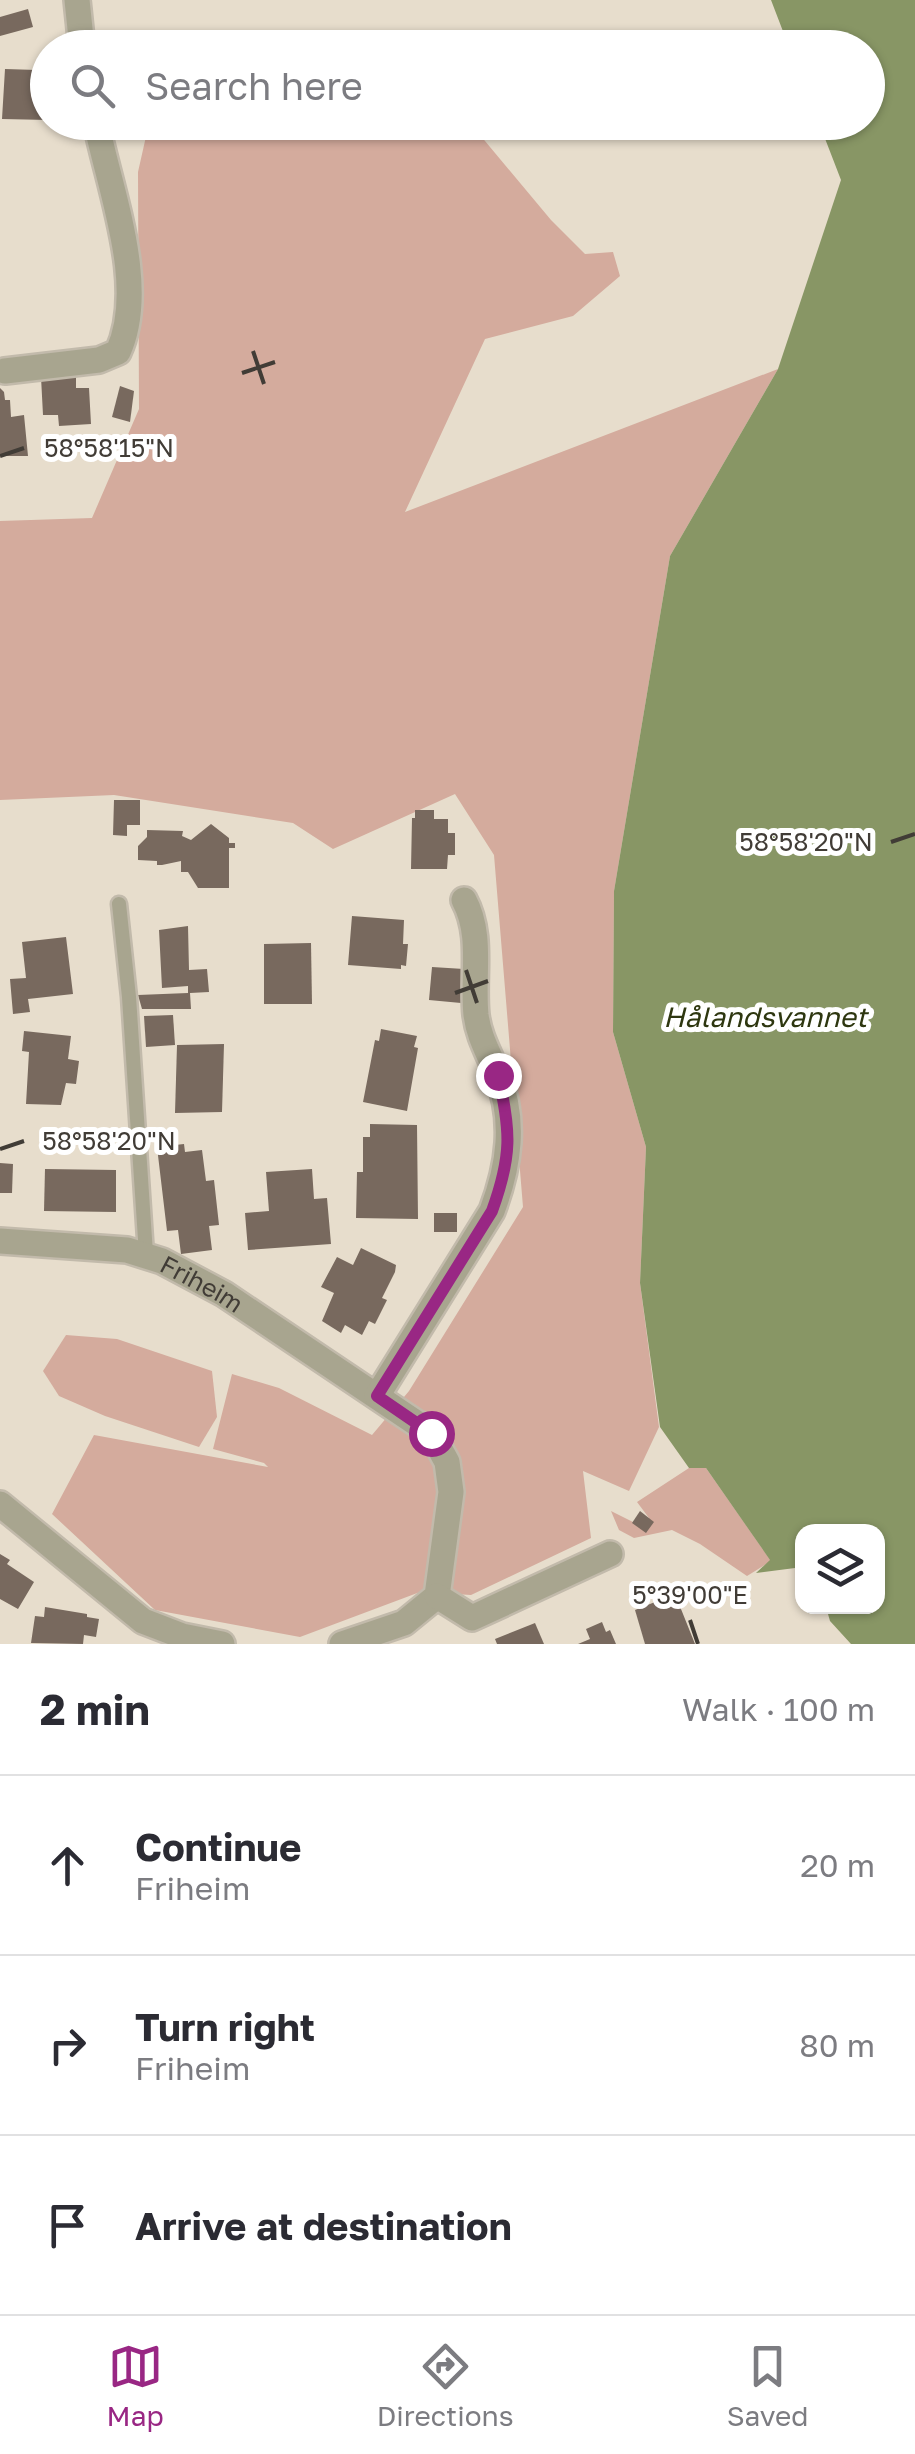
<!DOCTYPE html>
<html lang="en">
<head>
<meta charset="utf-8">
<style>
	body { margin:0; font-family:"Golos Text",sans-serif; background:#f2f2f3; color:#2b2b33 }
	.controls { position:absolute; right:30px; bottom:30px; display:grid; overflow:hidden; border-radius:20px; box-shadow:0 2px 8px #0004 }
	.controls button { width:90px; height:90px; display:grid; place-items:center; padding:0; border:0; border-bottom:2px solid #e1e1e2; background:#fff; color:#2b2b33; font:50px sans-serif }
	.stop { position:absolute; width:30px; height:30px; margin:-22px; border:8px solid #992784; border-radius:50%; background:#fff }
	.stop.end { background:#992784; border-color:#fff; box-shadow:0 2px 10px #0008 }
	.list { margin:0; padding:0; list-style:none }
	h2 { display:flex; justify-content:space-between; align-items:center; height:130px; margin:0; padding:0 40px; font-size:42px }
	h2 small { font-size:32px; font-weight:400; color:#7c7c81 }
	.list li { display:grid; grid-template-columns:65px 1fr auto; gap:30px; align-items:center; box-sizing:border-box; height:180px; padding:0 40px; border-top:2px solid #e1e1e2 }
	.list b { display:block; font-size:38px; white-space:nowrap }
	.list p { margin:0; font-size:32px; white-space:nowrap; color:#7c7c81 }
	.list em { font-size:32px; font-style:normal; color:#7c7c81 }
	.icon { flex:none; width:55px; height:55px; fill:none; stroke:currentColor; stroke-width:2; stroke-linecap:round; stroke-linejoin:round }
	.map { position:relative; flex:none; width:915px; height:1644px; overflow:hidden }
	.search { position:absolute; background:#fff; box-shadow:0 2px 8px #0004; left:30px; right:30px; top:30px; height:110px; display:flex; align-items:center; gap:25px; box-sizing:border-box; padding:0 35px; border-radius:55px; color:#7c7c81; font-size:38px }
	.sheet { height:670px; background:#fff }
	nav { display:flex; justify-content:space-around; align-items:center; box-sizing:border-box; height:140px; border-top:2px solid #e1e1e2; background:#fff; font-size:28px; color:#7c7c81 }
	nav a { display:grid; justify-items:center; gap:5px }
	nav .on { color:#992784 }
	.map>svg:first-child { display:block }
	.green { fill:#d4ab9d }
	.water { fill:#889665 }
	.building { fill:#78695e }
	.lines { fill:none; stroke-linecap:round; stroke-linejoin:round }
	.service-casing { stroke:#c2baab; stroke-width:19 }
	.minor-casing { stroke:#c2baab; stroke-width:30 }
	.service { stroke:#a8a58f; stroke-width:14 }
	.minor { stroke:#a8a58f; stroke-width:25 }
	.route { stroke:#992784; stroke-width:12 }
	.ticks { fill:none; stroke:#413c36; stroke-width:4 }
	.labels { text-anchor:middle; dominant-baseline:central; stroke-width:10; stroke-linejoin:round; paint-order:stroke }
	.street-label { font-size:25px; fill:#413c36; stroke:#fff }
	.water-label { font-size:28px; font-style:italic; fill:#2e3710; stroke:#fff }
	.ticks-label { font-size:25px; text-anchor:middle; fill:#413c36; stroke:#fff; stroke-width:10; stroke-linejoin:round; paint-order:stroke }
</style>
</head>
<body>
<div class="map">
<svg width="915" height="1644" viewBox="0 0 915 1644">
	<rect width="100%" height="100%" fill="#e7ddcc"/>
	<g class="green">
		<polygon points="149,123 470,123 551,220 585,254 613,252 620,276 573,316 485,339 405,512 778,369 670,556 614,891 613,1032 646,1147 640,1283 659,1427 629,1491 583,1471 591,1538 471,1595 420,1592 300,1637 155,1610 52,1514 94,1435 268,1467 264,1463 213,1449 232,1374 279,1388 372,1435 409,1391 523,1207 494,855 455,794 333,849 293,823 114,795 0,800 0,521 92,518 139,409 138,172"/>
		<polygon points="66,1335 117,1339 212,1371 217,1417 199,1447 105,1416 59,1396 43,1371"/>
		<polygon points="689,1468 706,1468 771,1561 747,1576 700,1544 672,1530 634,1538 619,1530 611,1511 643,1527 649,1518 637,1502"/>
	</g>
	<polygon class="water" points="771,0 915,0 915,1644 851,1644 830,1621 826,1607 878,1606 878,1532 802,1532 802,1582 795,1568 756,1573 770,1560 706,1468 689,1468 660,1427 640,1283 646,1147 613,1032 614,891 670,556 778,369 841,180 819,123 868,122 868,48 789,47"/>
	<g class="building">
		<polygon points="28,9 33,27 0,36 0,17"/>
		<polygon points="5,69 37,70 36,81 48,81 48,120 2,119"/>
		<polygon points="76,375 76,388 89,388 91,424 59,426 58,415 43,415 41,377"/>
		<polygon points="120,386 134,391 130,422 112,417"/>
		<polygon points="0,388 4,392 5,400 10,400 11,417 24,415 28,456 0,456"/>
		<polygon points="114,800 140,800 140,825 127,825 127,836 113,835"/>
		<polygon points="415,810 434,810 434,819 448,819 448,833 455,833 455,855 448,855 447,869 411,869 412,818 415,818"/>
		<polygon points="211,824 229,838 229,843 235,843 235,848 229,848 229,888 198,888 188,872 181,872 181,861 162,865 157,865 157,861 138,860 138,846 147,837 147,830 183,831 182,836 191,840"/>
		<polygon points="352,916 404,920 403,944 408,944 406,966 401,965 401,969 348,965"/>
		<polygon points="188,926 189,970 207,969 209,992 190,993 191,1009 142,1009 138,995 188,993 188,986 162,988 159,930"/>
		<polygon points="66,937 73,994 28,999 30,1012 13,1014 10,979 26,978 22,942"/>
		<polygon points="311,943 312,1004 264,1004 264,944"/>
		<polygon points="432,967 464,969 461,1003 429,1000"/>
		<polygon points="173,1015 175,1045 146,1047 144,1016"/>
		<polygon points="381,1029 417,1036 414,1047 418,1048 407,1111 363,1102 375,1040 379,1041"/>
		<polygon points="24,1031 71,1036 68,1059 79,1061 76,1084 66,1083 61,1105 26,1104 29,1052 22,1051"/>
		<polygon points="224,1044 222,1112 175,1113 177,1045"/>
		<polygon points="370,1124 417,1125 418,1219 356,1218 357,1172 363,1172 363,1137 370,1137"/>
		<polygon points="184,1144 185,1152 202,1150 206,1181 214,1180 219,1225 209,1226 212,1250 181,1254 178,1230 167,1231 157,1147"/>
		<polygon points="0,1163 13,1164 12,1193 0,1193"/>
		<polygon points="45,1169 116,1170 116,1212 44,1211"/>
		<polygon points="312,1169 314,1199 327,1198 331,1244 248,1250 245,1213 269,1211 266,1172"/>
		<rect x="434" y="1213" width="23" height="19"/>
		<polygon points="361,1248 396,1265 395,1272 382,1298 387,1300 375,1324 369,1321 362,1335 345,1325 341,1333 322,1321 334,1293 321,1287 337,1257 353,1265"/>
		<polygon points="640,1511 654,1522 646,1533 632,1523"/>
		<polygon points="0,1554 10,1560 7,1564 34,1582 18,1609 0,1599"/>
		<polygon points="675,1594 695,1644 645,1644 635,1610"/>
		<polygon points="45,1607 87,1614 87,1617 99,1619 96,1637 84,1635 83,1644 31,1643 35,1616 44,1617"/>
		<polygon points="602,1622 606,1632 610,1630 616,1644 578,1644 590,1639 586,1629"/>
		<polygon points="535,1623 544,1644 497,1644 495,1639"/>
	</g>
	<g class="lines">
		<defs>
			<polyline id="service" points="119,904 129,997 146,1254"/>
			<g id="minor">
				<polyline points="77,0 82,48"/>
				<path d="M5,371L99,360L118,352C148,287 110,191 96,122"/>
				<path id="s1" d="M0,1241L127,1250L162,1261L224,1294L431,1433L447,1462L451,1492L437,1596L404,1623L342,1644"/>
				<path d="M377,1396L492,1211C509,1166 516,1120 497,1074C489,1053 479,1038 476,1015C472,976 483,935 464,900"/>
				<polyline points="0,1504 143,1621 182,1636 222,1644"/>
				<polyline points="437,1596 472,1618 610,1554"/>
			</g>
		</defs>
		<use href="#service" class="service-casing"/>
		<use href="#minor" class="minor-casing"/>
		<use href="#service" class="service"/>
		<use href="#minor" class="minor"/>
	</g>
	<g class="lines">
		<path class="route" d="M431,1433L377,1396L492,1211C512,1156 511,1131 498,1075"/>
	</g>
	<path class="ticks" d="M253,351L264,384M242,373L275,362M0,456L24,448M891,842L915,834M466,970L477,1003M455,993L488,981M0,1149L24,1141M690,1620L698,1644"/>
	<g class="labels">
		<g class="street-label">
			<text stroke="none"><textPath href="#s1" startOffset="210">Friheim</textPath></text>
		</g>
		<g class="water-label">
			<text x="765" y="1016">Hålandsvannet</text>
		</g>
	</g>
	<g class="ticks-label">
		<text x="109" y="457">58°58'15"N</text>
		<text x="806" y="851">58°58'20"N</text>
		<text x="109" y="1150">58°58'20"N</text>
		<text x="690" y="1604">5°39'00"E</text>
	</g>
</svg>
<div class="controls">
<button><svg class="icon" aria-label="layers" viewBox="0 0 24 24"><path d="M12 4l9 5-9 5-9-5zM3 14l9 5 9-5"/></svg></button>
</div>
<div class="stop" style="left:431px;top:1433px"></div>
<div class="stop end" style="left:498px;top:1075px"></div>
<div class="search"><svg class="icon" aria-label="search" viewBox="0 0 24 24"><circle cx="10" cy="10" r="6"/><path d="M15 15l6 6"/></svg>Search here</div>
</div>
<section class="sheet">
<h2>2 min<small>Walk · 100 m</small></h2>
<ul class="list">
<li><svg class="icon" aria-label="ahead" viewBox="0 0 24 24"><path d="M12 20V5M6 11l6-6 6 6"/></svg><div><b>Continue</b><p>Friheim</p></div><em>20 m</em></li>
<li><svg class="icon" aria-label="right" viewBox="0 0 24 24"><path d="M7 20v-9h11M14 6l5 5-5 5"/></svg><div><b>Turn right</b><p>Friheim</p></div><em>80 m</em></li>
<li><svg class="icon" aria-label="arrive" viewBox="0 0 24 24"><path d="M6 21V4h12l-3 4 3 4H6"/></svg><div><b>Arrive at destination</b></div></li>
</ul>
</section>
<nav>
<a class="on"><svg class="icon" aria-label="map" viewBox="0 0 24 24"><path d="M3 6l6-2 6 2 6-2v14l-6 2-6-2-6 2zM9 4v14M15 6v14"/></svg>Map</a>
<a><svg class="icon" aria-label="directions" viewBox="0 0 24 24"><path d="M12 3l9 9-9 9-9-9zM9 14v-3h6M13 9l2 2-2 2"/></svg>Directions</a>
<a><svg class="icon" aria-label="saved" viewBox="0 0 24 24"><path d="M7 4h10v16l-5-4-5 4z"/></svg>Saved</a>
</nav>
</body>
</html>
